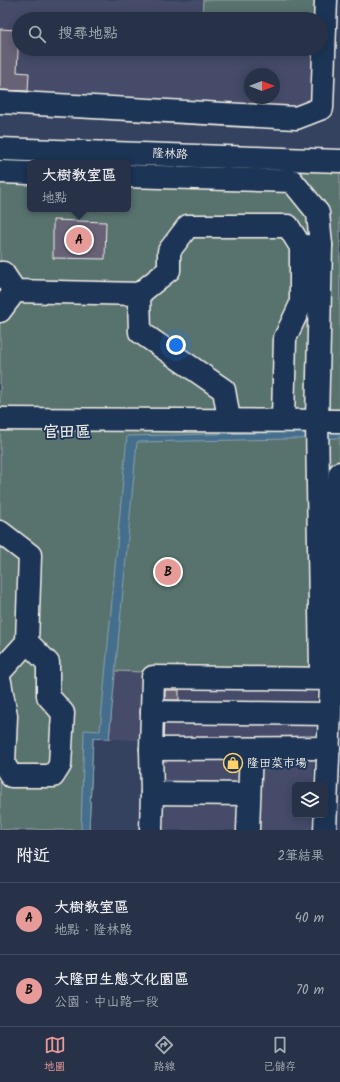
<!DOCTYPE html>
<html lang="zh-TW">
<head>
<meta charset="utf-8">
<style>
	body { margin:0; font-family:Kalam,"LXGW WenKai TC",sans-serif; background:#333e52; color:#f1f3f6 }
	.controls { position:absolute; right:12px; bottom:12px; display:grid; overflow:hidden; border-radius:6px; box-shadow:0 2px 10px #0003 }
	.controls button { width:36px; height:36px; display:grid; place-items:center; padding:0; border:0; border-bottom:1px solid #434d60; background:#273248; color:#f1f3f6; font:20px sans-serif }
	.compass { position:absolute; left:244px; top:68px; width:36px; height:36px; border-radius:50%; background:#273248; box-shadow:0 2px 10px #0003; rotate:90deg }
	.you { position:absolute; left:176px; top:345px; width:14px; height:14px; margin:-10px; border:3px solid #fff; border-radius:50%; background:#1a73e8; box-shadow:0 0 0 6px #1a73e833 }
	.badge { display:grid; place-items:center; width:26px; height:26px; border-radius:50%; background:#e69b98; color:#111; font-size:13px; font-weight:700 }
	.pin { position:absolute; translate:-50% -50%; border:2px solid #fff; box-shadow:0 1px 4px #0006 }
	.popup { position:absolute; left:27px; top:160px; width:104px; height:52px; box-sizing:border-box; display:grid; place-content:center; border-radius:6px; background:#273248; filter:drop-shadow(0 1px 3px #0005); font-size:13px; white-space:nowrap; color:#a4aab4 }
	.popup b { font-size:15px; color:#f1f3f6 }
	.popup::after { content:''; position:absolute; left:50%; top:100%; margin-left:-8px; border:8px solid transparent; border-top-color:#273248 }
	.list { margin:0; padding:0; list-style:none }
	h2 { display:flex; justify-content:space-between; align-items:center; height:52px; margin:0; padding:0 16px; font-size:17px }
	h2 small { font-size:13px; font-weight:400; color:#a4aab4 }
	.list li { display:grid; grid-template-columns:26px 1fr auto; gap:12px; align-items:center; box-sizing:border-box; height:72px; padding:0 16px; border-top:1px solid #434d60 }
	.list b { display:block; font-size:15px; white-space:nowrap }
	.list p { margin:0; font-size:13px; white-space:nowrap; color:#a4aab4 }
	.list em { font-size:13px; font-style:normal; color:#a4aab4 }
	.icon { flex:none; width:22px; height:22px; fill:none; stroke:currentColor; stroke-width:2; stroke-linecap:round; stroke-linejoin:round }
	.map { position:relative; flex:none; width:340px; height:830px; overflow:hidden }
	.search { position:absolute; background:#273248; box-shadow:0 2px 10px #0003; left:12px; right:12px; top:12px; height:44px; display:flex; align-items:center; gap:10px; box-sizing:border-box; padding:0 14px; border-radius:22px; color:#a4aab4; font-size:15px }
	.sheet { height:196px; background:#273248 }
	nav { display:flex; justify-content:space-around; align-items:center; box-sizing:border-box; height:56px; border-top:1px solid #434d60; background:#273248; font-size:11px; color:#a4aab4 }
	nav a { display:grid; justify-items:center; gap:2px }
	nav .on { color:#e69b98 }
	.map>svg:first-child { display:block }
	.built { fill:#444c67; fill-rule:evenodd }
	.green { fill:#58726e; stroke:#a6b2ab; fill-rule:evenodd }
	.water { fill:#446e8c; stroke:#8aa2b1 }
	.building { fill:#686276; stroke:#f4f1e8 }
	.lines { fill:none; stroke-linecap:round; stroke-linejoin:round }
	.street-casing { stroke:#f4f1e8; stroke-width:25 }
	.secondary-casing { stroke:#f4f1e8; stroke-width:25 }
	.street { stroke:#1d3557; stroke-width:22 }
	.secondary { stroke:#1d3557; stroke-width:22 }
	.labels { text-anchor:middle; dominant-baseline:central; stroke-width:4; stroke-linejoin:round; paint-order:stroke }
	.street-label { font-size:12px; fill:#f4f1e8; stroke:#1d3557 }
	.poi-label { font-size:12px; fill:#f4f1e8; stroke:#1d3557; text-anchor:start }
	.district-label { font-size:16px; font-weight:bold; fill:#f4f1e8; stroke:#1d3557 }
</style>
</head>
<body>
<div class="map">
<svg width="340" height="830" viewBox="0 0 340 830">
	<rect width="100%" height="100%" fill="#344260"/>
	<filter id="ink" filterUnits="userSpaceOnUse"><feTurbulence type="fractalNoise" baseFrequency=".025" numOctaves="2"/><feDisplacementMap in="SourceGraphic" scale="8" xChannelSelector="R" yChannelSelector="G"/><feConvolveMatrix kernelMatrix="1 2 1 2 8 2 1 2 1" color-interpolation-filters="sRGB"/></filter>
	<g filter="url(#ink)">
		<g class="built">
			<path d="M0,0H203L202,19H19V49H202V51L321,55L319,107L0,96ZM250,74H274V98H250Z"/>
			<polygon points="114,671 317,674 313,785 295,785 295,815 311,815 311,830 151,830 153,741 109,739"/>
		</g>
		<g class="green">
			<polygon points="203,0 322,0 321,19 202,19"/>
			<polygon points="202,49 321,49 321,55 202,51"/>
			<path d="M0,147L340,161V473L332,679L115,671L109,739L93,738L89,830H0ZM30,163H128V209H30Z"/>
		</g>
		<polygon class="water" points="340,431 340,438 137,442 109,739 93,738 89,830 81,830 84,730 100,731 127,436"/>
		<g class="building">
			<polygon points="0,29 19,30 17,72 29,73 28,91 0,90"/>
			<polygon points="53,220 106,222 105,259 53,258"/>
			<rect x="165" y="690" width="14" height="10"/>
		</g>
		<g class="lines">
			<defs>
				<g id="street">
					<polyline points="0,102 296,118 322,108 326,0"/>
					<polyline points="0,172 30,173"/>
					<polyline points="128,176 292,181 318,213 321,245"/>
					<polyline points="301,247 321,245 317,421 321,670"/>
					<polyline points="0,273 3,273 15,291 139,294 169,270 169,251 188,226 288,226 301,247 301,304 285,338 283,420"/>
					<polyline points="139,294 140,332 224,390 229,419"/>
					<polyline points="0,311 15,291"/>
					<polyline points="0,419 340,421"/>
					<polyline points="0,532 30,555 27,642 48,663 48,696 63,713 60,765 53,776 11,776 4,764 6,716 0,682"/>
					<polyline points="0,672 27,642"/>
					<polyline points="152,712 330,714"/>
					<polyline points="151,749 329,748"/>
					<polyline points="249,794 152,793 151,749 153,677 332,679"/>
					<polyline points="151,830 152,793"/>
					<polyline points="248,830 251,749"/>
				</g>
				<g id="secondary">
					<polyline points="0,149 340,161"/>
					<polyline points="325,830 340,473"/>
				</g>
			</defs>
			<use href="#street" class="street-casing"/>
			<use href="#secondary" class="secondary-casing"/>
			<use href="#street" class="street"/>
			<use href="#secondary" class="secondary"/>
		</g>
	</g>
	<defs>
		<symbol id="shop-ring" viewBox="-11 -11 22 22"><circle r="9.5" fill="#1d3557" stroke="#ffd166" stroke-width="1.5"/><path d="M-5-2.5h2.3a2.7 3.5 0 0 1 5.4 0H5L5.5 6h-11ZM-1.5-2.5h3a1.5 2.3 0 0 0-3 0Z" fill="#ffd166"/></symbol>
	</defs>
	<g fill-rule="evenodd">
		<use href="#shop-ring" x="222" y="752" width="22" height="22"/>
	</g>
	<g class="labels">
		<g class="street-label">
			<text transform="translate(170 154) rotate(2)">隆林路</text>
		</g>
		<g class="poi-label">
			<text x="247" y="763">隆田菜市場</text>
		</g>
		<g class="district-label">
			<text x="67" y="432">官田區</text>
		</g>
	</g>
</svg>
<div class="controls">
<button><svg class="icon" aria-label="layers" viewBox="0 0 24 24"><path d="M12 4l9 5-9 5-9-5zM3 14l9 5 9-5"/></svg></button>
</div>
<svg class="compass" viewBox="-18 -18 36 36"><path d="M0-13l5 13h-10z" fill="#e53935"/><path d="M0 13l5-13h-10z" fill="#a4aab4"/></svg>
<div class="you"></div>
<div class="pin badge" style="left:79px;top:240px">A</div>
<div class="popup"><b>大樹教室區</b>地點</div>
<div class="pin badge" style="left:168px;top:572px">B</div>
<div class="search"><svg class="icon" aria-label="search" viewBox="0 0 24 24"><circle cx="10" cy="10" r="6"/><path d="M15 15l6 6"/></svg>搜尋地點</div>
</div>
<section class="sheet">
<h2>附近<small>2筆結果</small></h2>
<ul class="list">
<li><span class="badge">A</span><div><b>大樹教室區</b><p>地點 · 隆林路</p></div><em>40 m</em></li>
<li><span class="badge">B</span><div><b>大隆田生態文化園區</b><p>公園 · 中山路一段</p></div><em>70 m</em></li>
</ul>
</section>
<nav>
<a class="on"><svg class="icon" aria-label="map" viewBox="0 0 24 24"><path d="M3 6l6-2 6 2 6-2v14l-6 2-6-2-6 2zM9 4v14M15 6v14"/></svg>地圖</a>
<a><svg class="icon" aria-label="directions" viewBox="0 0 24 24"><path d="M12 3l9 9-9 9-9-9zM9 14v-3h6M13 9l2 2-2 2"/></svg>路線</a>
<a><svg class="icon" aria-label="saved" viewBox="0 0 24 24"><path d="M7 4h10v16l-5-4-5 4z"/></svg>已儲存</a>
</nav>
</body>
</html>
